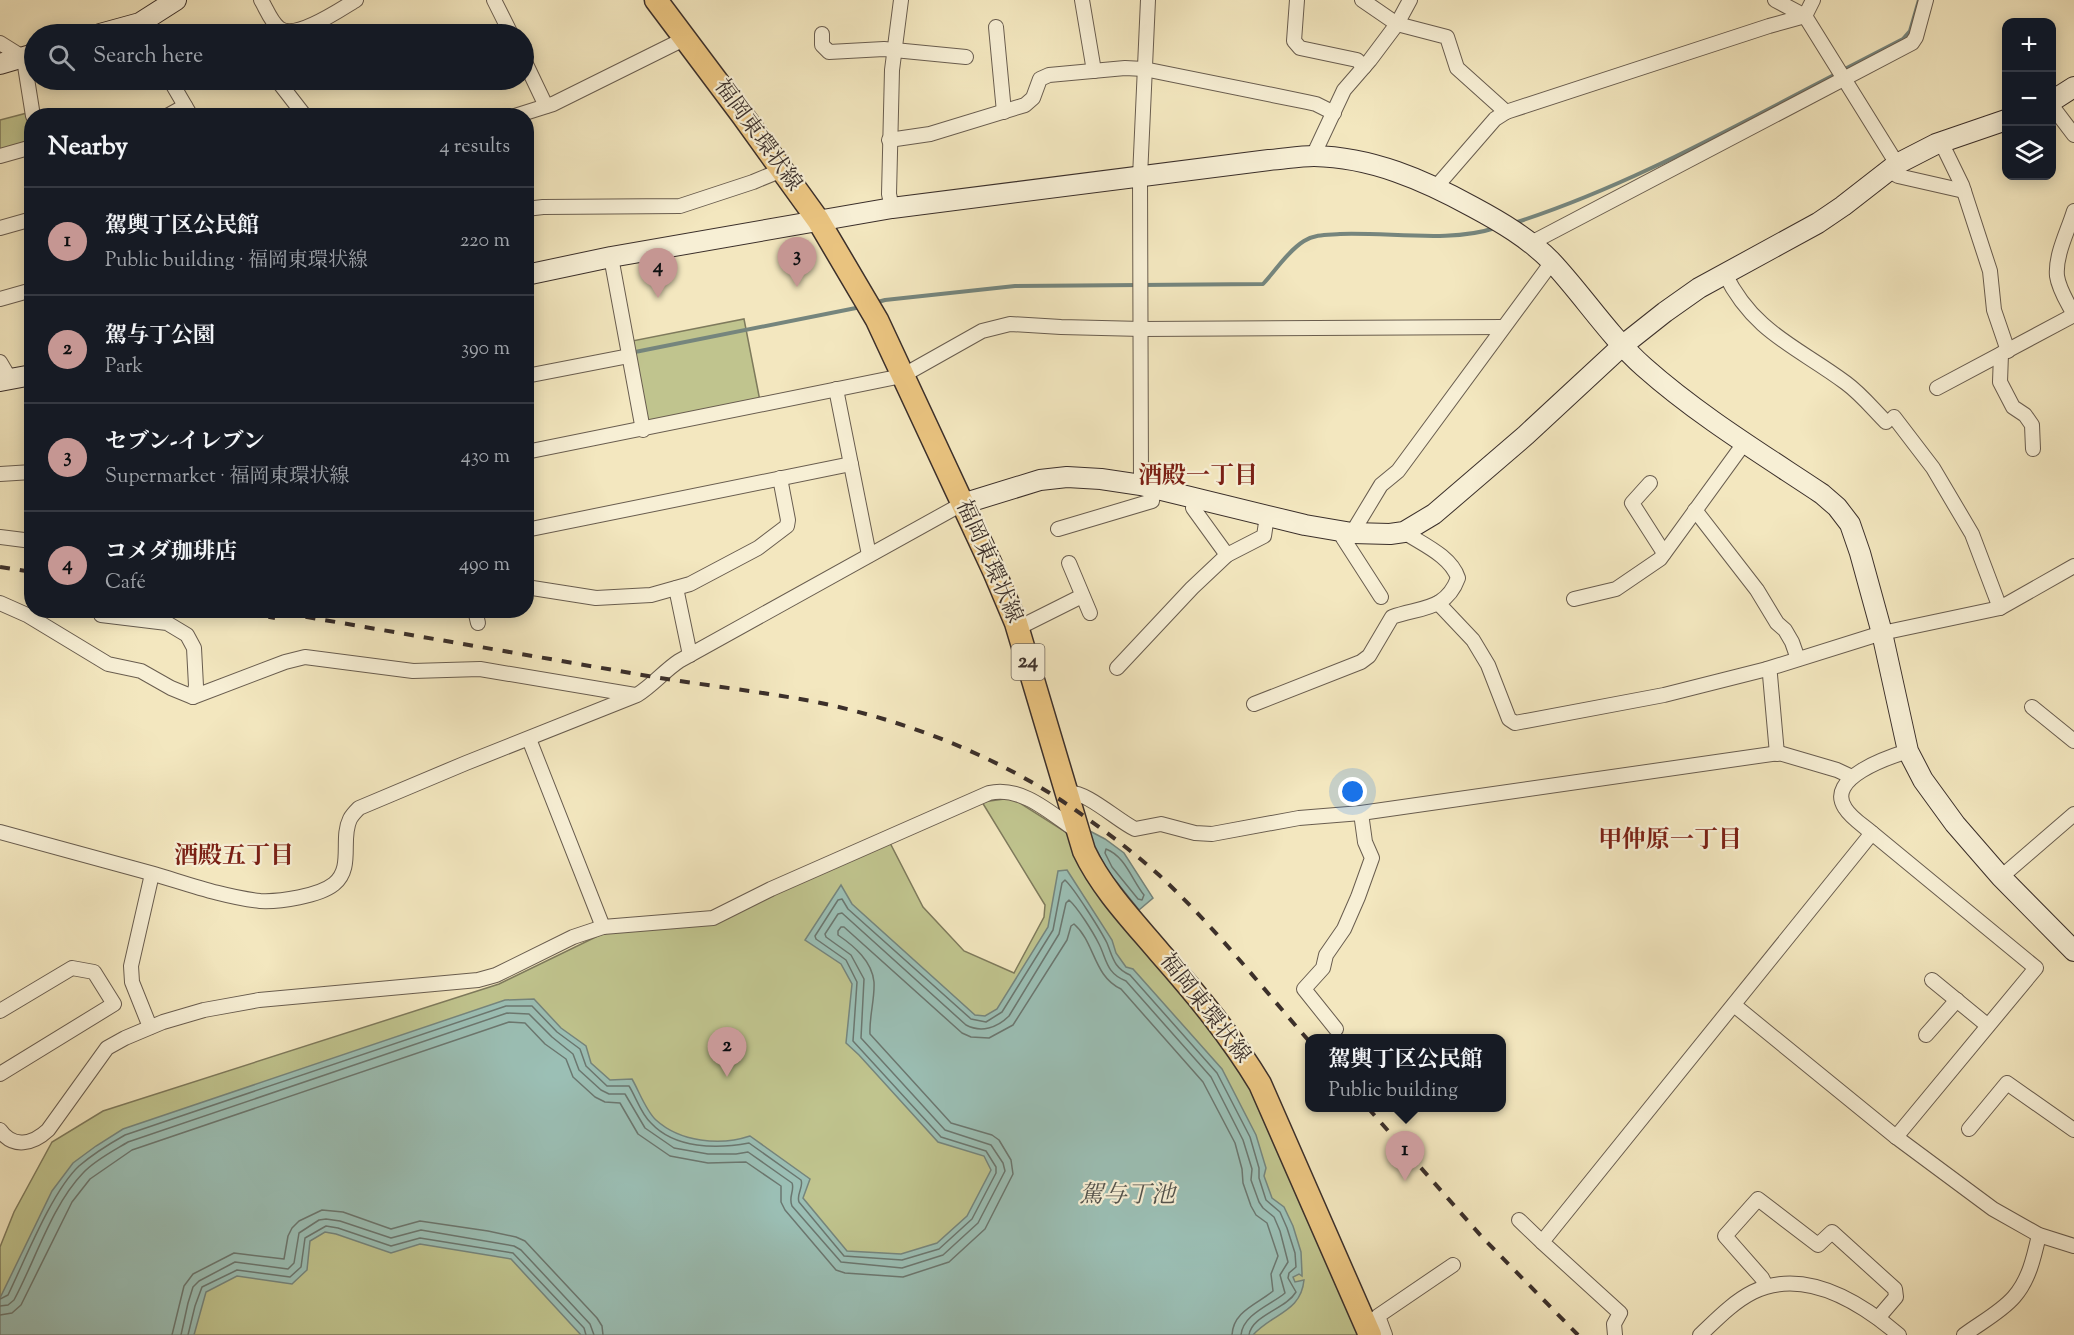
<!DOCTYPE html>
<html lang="en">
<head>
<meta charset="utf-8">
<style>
	body { margin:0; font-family:"Sorts Mill Goudy","Noto Serif JP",serif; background:#242831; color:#f1f3f6 }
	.controls { position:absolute; right:18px; top:18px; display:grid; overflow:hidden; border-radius:12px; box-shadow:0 3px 15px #0003 }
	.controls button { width:54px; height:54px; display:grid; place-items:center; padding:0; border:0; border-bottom:2px solid #363941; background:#171b24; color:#f1f3f6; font:30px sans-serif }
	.you { position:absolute; left:1353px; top:792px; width:21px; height:21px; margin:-15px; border:4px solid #fff; border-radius:50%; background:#1a73e8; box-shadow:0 0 0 9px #1a73e833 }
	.badge { display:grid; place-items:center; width:39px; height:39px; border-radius:50%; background:#c59692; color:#111; font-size:20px; font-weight:700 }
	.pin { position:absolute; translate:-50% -50px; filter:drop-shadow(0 2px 3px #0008) }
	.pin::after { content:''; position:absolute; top:32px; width:21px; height:18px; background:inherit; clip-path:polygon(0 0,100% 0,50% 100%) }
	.popup { position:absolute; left:1305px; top:1034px; width:201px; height:78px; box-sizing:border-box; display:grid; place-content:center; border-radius:12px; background:#171b24; filter:drop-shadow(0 2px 4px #0005); font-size:20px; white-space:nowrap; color:#9ea1a6 }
	.popup b { font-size:22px; color:#f1f3f6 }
	.popup::after { content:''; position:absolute; left:50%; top:100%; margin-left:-12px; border:12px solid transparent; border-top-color:#171b24 }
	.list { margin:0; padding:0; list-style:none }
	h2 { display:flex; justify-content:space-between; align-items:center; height:78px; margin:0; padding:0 24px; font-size:26px }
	h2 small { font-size:20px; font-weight:400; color:#9ea1a6 }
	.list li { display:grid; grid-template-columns:39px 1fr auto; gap:18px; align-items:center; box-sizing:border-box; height:108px; padding:0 24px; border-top:2px solid #363941 }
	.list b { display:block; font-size:22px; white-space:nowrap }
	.list p { margin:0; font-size:20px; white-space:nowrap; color:#9ea1a6 }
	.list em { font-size:20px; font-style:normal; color:#9ea1a6 }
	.icon { flex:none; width:33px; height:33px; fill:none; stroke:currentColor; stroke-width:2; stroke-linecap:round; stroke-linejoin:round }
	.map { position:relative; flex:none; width:2074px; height:1335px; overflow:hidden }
	.search { position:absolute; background:#171b24; box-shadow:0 3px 15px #0003; left:24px; top:24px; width:510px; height:66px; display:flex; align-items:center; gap:15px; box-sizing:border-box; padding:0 21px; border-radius:33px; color:#9ea1a6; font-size:22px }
	.panel { position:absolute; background:#171b24; box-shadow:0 3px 15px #0003; left:24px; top:108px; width:510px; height:510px; border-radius:24px }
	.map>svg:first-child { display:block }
	.green { fill:#c0c48e; stroke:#7e7a5c; stroke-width:1.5 }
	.water { fill:#9bbfb5; stroke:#75857d; stroke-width:1.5 }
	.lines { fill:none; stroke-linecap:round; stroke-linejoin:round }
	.shore { stroke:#6b7770; stroke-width:1.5 }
	.stream { stroke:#75857d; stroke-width:4 }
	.street-casing { stroke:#695d4f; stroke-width:16 }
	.secondary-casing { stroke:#3b2f2a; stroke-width:22 }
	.primary-casing { stroke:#3b2f2a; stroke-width:25 }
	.street { stroke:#f7efd5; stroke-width:14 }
	.secondary { stroke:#f7efd5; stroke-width:20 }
	.primary { stroke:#eac480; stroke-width:22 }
	.rail { stroke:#3b2f2a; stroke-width:4; stroke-dasharray:10 10; stroke-linecap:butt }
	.labels { text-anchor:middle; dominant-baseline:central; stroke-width:4.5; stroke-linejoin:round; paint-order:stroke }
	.shield { fill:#f7efd5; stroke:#73695d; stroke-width:1.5 }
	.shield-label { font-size:21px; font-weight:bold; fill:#3b2f2a }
	.street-label { font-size:22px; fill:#3b2f2a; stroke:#f7efd5 }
	.neighbourhood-label { font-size:24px; font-weight:bold; fill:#7a1f14; stroke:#f7efd5 }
	.water-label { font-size:24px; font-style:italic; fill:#53534d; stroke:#f7efd5 }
</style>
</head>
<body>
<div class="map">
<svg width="2074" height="1335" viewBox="0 0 2074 1335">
	<rect width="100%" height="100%" fill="#f3e7bf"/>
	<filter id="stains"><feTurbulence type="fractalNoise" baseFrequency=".00333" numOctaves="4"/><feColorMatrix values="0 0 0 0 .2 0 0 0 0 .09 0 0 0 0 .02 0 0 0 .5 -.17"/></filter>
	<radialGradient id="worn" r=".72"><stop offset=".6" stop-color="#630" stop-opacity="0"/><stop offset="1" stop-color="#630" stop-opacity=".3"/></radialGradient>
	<g class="green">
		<polygon points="27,113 31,140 0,150 0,120"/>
		<polygon points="744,319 760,401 648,423 632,341"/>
		<polygon points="1012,798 1072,836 1225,1042 1279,1142 1365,1335 0,1335 0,1247 14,1212 52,1142 103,1111 499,984 606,932 713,921 889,841 923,907 964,951 1014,973 1044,917 1045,905 982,802"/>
	</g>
	<g class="water">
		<polygon points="1086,829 1105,839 1124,853 1153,898 1139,910 1107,870"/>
		<path d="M1067,870L1112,940L1116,953L1126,967L1133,969L1222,1069L1256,1135L1266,1168L1264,1176L1272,1198L1284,1207L1293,1226L1301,1252L1302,1273V1276L1299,1274L1293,1277L1295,1282L1304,1280C1301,1312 1273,1313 1253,1335H581L511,1259L420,1244L391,1253L336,1234L325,1232L310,1241L307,1270L292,1284L237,1276L206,1292L194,1335H0V1298L52,1191L73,1163L96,1146L123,1129L505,1000L534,999L561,1028L586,1046L591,1063L610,1080L632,1079C639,1091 646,1111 656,1120C680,1142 720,1146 750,1136L810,1179L803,1198L847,1251L901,1254L937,1243L967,1216L991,1170L984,1156L938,1142L859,1055L846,1043L852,984L841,964L805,940L841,885L852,904L975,1015L985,1016L997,1009L1048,927L1058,871Z"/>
	</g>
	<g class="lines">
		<g class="shore">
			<path d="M1106,849C1125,856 1132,880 1144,895L1142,900L1138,899L1112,867L1105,853Z"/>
			<path d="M0,1299L8,1295C25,1260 52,1191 79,1166C93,1154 109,1144 125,1135L506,1006H532L557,1032L580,1049L586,1066L607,1086H629C636,1097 641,1114 651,1123C675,1149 717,1149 749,1143L801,1180C804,1187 796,1194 799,1202L844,1256L902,1260L939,1249L972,1219L996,1173V1167L986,1151L941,1137L853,1041L857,982L846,960L816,939L815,936L838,900L842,899L848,909L971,1019L986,1022L1002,1012L1053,930L1062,883L1065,880C1074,888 1101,931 1107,943C1113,958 1114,968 1130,975L1217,1073L1250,1137L1259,1168V1178L1266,1200L1280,1212L1287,1228L1295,1253L1296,1267L1289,1273L1288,1278L1296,1292C1286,1309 1252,1315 1249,1335"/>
			<path d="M0,1306L8,1305L14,1300C35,1261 52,1205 83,1173C95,1160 113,1151 128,1142L507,1013L529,1014L552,1037L573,1054L579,1070L601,1090L609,1094H625L645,1128L674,1148L708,1154H736L748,1152L792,1183C795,1190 788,1197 792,1206L841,1262L902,1268L943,1255L978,1223L1005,1171L1003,1163L991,1145L945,1130L861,1038L864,979L851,955L826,937L825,934L838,914L842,913L966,1025C981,1033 997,1028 1009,1016L1059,934L1066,903L1069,900C1078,908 1093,932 1099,944C1107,960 1106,973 1126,981L1211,1077L1243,1140L1252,1169L1251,1180L1259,1202L1263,1208L1274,1217L1280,1231L1288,1262L1280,1275L1285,1293C1271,1305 1243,1314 1241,1335"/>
			<path d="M0,1315L12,1313L21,1305L72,1202L90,1179L132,1150L509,1022L525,1023L545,1044L566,1059L573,1077L595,1097L605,1102L620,1103L638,1134L670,1156L708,1163L746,1162L781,1186V1202L785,1210L836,1270L845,1273L903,1277L949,1262L985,1229L1013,1174L1011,1160L999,1140L992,1135L951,1123L870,1034C869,1017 875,999 874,982C872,961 854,946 838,935V931L841,927H844L962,1033L971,1037L989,1038L1013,1025L1067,940L1071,926L1074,924C1095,942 1093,976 1121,989L1203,1082L1235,1143L1242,1169L1243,1183L1251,1206L1256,1215L1267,1223L1278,1256L1271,1274L1273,1291C1258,1304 1233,1311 1232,1335"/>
			<polyline points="172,1335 184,1286 193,1274 234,1253 284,1259 288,1236 292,1228 299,1221 322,1210 343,1212 391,1229 420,1221 488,1231 516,1237 525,1241 597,1318 602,1326 603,1335"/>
			<polyline points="181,1335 188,1303 193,1287 199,1281 235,1262 288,1269 294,1263 299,1233 319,1220 326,1219 340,1221 391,1238 421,1230 514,1246 521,1250 590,1324 594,1335"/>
			<polyline points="188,1335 195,1306 202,1287 237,1270 290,1277 301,1267 305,1238 326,1226 338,1228 391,1246 420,1238 513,1253 584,1328 586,1335"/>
		</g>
		<g class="stream">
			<polyline points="1843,70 1903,39 1910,31 1919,0"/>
			<path d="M1514,223C1627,187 1731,128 1836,74"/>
			<path d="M874,303L885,300L1015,286L1263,284C1276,270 1288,251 1304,241C1315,234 1328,235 1340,234C1389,232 1450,243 1495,228"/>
			<polyline points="630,353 861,307"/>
		</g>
		<defs>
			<g id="street">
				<path d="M261,0C266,8 271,22 279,28C295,41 341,9 356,0"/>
				<polyline points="494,0 511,34"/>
				<polyline points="1082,0 1094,71"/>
				<polyline points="1297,0 1294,41 1300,48 1357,60 1364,67"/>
				<polyline points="1362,0 1397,24 1447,37 1457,68 1506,112"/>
				<polyline points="1775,0 1805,16 1897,164"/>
				<polyline points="996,27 1004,112"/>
				<polyline points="822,34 822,45 829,52 884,49 966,57"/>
				<polyline points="0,43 16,53 25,66 33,116"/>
				<polyline points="524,60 546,106"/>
				<polyline points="170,80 191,116"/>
				<polyline points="277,80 305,116"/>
				<polyline points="2052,106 2074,135"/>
				<polyline points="167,116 185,106"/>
				<polyline points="515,116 553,104 686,38"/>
				<polyline points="889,140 930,134 1025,105 1033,98 1040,79 1049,75 1125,68 1144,69 1307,102 1316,104 1334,113"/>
				<polyline points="1941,142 1962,185 1990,271 1994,310 2008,351"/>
				<polyline points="0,156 32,147"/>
				<polyline points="1313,156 1344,90 1370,60 1397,24 1410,0"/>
				<polyline points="1888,170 1898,176 1964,191"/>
				<polyline points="1436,187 1495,119 1506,112 1769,26 1805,16 1813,0"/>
				<polyline points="892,208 889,194 892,70 901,0"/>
				<polyline points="526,209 543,207 680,206 753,182 782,170"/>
				<path d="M2074,211C2068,231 2055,255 2057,276C2059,290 2068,303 2074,315"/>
				<polyline points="0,228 32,219"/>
				<polyline points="1531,243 1912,43 1916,37 1926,0"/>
				<polyline points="611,257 643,430"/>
				<path d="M1725,274C1754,333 1798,347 1846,383C1861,394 1873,409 1886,422"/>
				<polyline points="0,299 32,290"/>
				<polyline points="2001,354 2000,382 2013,407 2025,415 2032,425 2033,449"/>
				<polyline points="0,362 10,379"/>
				<polyline points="526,376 629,356"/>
				<polyline points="1937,388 2074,315"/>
				<polyline points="836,389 869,555"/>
				<polyline points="1894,417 1933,468 1972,534 2000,608"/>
				<polyline points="526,452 902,376 982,331 1010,324 1061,327 1142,329 1503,327"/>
				<polyline points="0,474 32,472"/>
				<polyline points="1650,483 1632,503 1664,553"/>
				<polyline points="1141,485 1140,177 1148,0"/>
				<polyline points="1195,499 1193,508 1227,555"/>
				<polyline points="1695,510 1757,590 1777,623 1785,630 1792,642 1798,659"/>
				<polyline points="1058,529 1152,501 1154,488"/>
				<polyline points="526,530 851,464"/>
				<polyline points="1343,532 1343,538 1381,597"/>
				<polyline points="1352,533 1381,485 1398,471 1552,262"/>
				<polyline points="0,537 32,541"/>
				<polyline points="1069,563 1090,613"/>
				<polyline points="526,587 596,598 651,595 690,584 758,548 787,526 788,520 780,478"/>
				<polyline points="676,588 690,655"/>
				<polyline points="1574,599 1616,589 1660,559 1745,442"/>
				<polyline points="0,603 27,615 108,664 141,671 171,688 193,697 285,662 305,657 413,671 480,669 635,695"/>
				<polyline points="1438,603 1473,640 1488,665 1509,719 1515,723 1664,695 1767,669 1882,633 2000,608 2074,566"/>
				<polyline points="475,610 478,623"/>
				<polyline points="101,615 167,623 187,635 194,648 196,686 193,697"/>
				<polyline points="1018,628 1082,596"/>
				<polyline points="1117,668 1192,588 1227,555 1264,536 1267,516"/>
				<polyline points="1767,669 1770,675 1777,754"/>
				<path d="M1254,704L1361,662L1369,656L1392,617C1420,607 1446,611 1458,578C1451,556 1422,544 1404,532"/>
				<polyline points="2032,707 2074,741"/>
				<polyline points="529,739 603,927"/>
				<path d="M1068,793C1085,790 1118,821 1135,829L1161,824L1195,833L1212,834L1299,818L1361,813L1779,753L1837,770L1852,777"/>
				<path d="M0,832C51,846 103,860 154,874C188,884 224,897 260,901C280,902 319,896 334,884C354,868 340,839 350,819C352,815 356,811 359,808L466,763L637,695C653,685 664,671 679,661L962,504"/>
				<polyline points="1872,833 2036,968 1896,1137"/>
				<polyline points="2001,877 2074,814"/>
				<polyline points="1932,980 1987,1025"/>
				<polyline points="1734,1005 1896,1137 1993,1209 2039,1235 2074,1246"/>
				<polyline points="0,1011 72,968 94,972 114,1004 0,1074"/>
				<polyline points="150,1027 132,982 131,966 152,874"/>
				<polyline points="1336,1029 1304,989 1323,968 1326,955 1344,929 1358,897 1372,858 1365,842 1361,813"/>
				<polyline points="1926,1035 1957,1000"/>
				<polyline points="1969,1129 2007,1083 2074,1130"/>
				<path d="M0,1130C13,1149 33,1144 48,1130L107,1048L125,1038L163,1022L204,1010L259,1000L478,980L496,975L573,937L603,927L713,918L771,889L989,793C1022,785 1053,815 1078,832"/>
				<polyline points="1519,1220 1542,1242"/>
				<polyline points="1766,1286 1762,1278 1725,1236 1758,1199 1818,1245 1832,1232 1895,1289 1896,1297 1878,1318"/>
				<polyline points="1385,1335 1378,1316 1453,1265"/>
				<path d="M1615,1335L1614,1324L1620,1313L1542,1242L1872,833C1864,826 1851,818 1845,808C1825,778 1889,757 1908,751"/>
				<path d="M1700,1335C1716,1320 1733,1302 1753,1292C1805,1267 1860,1302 1899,1335"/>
				<path d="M1964,1335C1980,1323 2001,1312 2014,1297C2029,1280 2034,1257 2039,1235"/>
			</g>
			<g id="secondary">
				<polyline points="100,34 140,23 176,0"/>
				<polyline points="0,64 34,54"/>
				<polyline points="2052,101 2074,87"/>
				<path d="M526,275L611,257L892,208L1269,160C1284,159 1299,156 1314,156C1371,157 1424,180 1473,207C1501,222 1528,238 1551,261C1583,295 1609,336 1644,367C1698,415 1762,454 1822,494L1837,507L1850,524L1860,553L1882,633L1908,751L1923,780L1955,824L2001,877L2074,951"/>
				<polyline points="0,381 32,375"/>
				<polyline points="962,504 1040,480 1067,477 1101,479 1141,485 1305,525 1352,533 1390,534 1404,532 1434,514 1526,435 1622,346 1665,312 1699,288 1818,223 1843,206 1897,164 1936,144 2006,120"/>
			</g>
			<path id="primary" d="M656,0L743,116L818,220L877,320L994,571L1016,623L1084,851C1102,889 1133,921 1160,953C1197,995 1231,1036 1260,1084L1370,1335"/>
		</defs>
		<use href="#street" class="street-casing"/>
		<use href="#secondary" class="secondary-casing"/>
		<use href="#primary" class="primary-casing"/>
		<use href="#street" class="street"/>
		<use href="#secondary" class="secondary"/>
		<use href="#primary" class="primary"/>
		<g class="rail">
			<polyline points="0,567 32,572"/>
			<polyline points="229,610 275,618"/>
			<path d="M266,610C394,632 521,654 648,676C702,685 757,691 811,701C902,719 994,754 1071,807C1101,828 1131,850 1159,875C1213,925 1260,985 1309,1041"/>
			<polyline points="1368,1108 1482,1237 1578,1335"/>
		</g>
	</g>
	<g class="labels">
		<rect class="shield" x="1011.5" y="644" width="33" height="36" rx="4.5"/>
		<g class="shield-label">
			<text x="1028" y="662">24</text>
		</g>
		<g class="street-label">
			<text transform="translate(757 136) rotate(54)">福岡東環状線</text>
			<text transform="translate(988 562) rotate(66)">福岡東環状線</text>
			<text transform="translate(1204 1009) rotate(52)">福岡東環状線</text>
		</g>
		<g class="neighbourhood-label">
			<text x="1198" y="477">酒殿一丁目</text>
			<text x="1670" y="841">甲仲原一丁目</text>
			<text x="234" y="857">酒殿五丁目</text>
		</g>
		<g class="water-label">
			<text x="1127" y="1196">駕与丁池</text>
		</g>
	</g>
	<rect width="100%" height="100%" filter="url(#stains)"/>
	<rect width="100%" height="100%" fill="url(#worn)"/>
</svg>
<div class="controls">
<button>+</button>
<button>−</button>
<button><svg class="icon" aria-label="layers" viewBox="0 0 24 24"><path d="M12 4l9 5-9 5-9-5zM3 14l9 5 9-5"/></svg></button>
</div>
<div class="you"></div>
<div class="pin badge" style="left:1405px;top:1181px">1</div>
<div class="popup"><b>駕輿丁区公民館</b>Public building</div>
<div class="pin badge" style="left:727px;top:1077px">2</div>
<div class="pin badge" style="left:797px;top:287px">3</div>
<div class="pin badge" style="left:658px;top:298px">4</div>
<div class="search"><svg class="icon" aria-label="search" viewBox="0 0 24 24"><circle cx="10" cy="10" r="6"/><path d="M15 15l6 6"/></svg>Search here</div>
<section class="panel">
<h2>Nearby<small>4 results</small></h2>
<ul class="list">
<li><span class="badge">1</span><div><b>駕輿丁区公民館</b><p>Public building · 福岡東環状線</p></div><em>220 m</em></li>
<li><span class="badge">2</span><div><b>駕与丁公園</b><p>Park</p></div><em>390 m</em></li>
<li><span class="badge">3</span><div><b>セブン-イレブン</b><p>Supermarket · 福岡東環状線</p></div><em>430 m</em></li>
<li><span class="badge">4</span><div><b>コメダ珈琲店</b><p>Café</p></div><em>490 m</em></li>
</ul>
</section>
</div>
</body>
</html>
